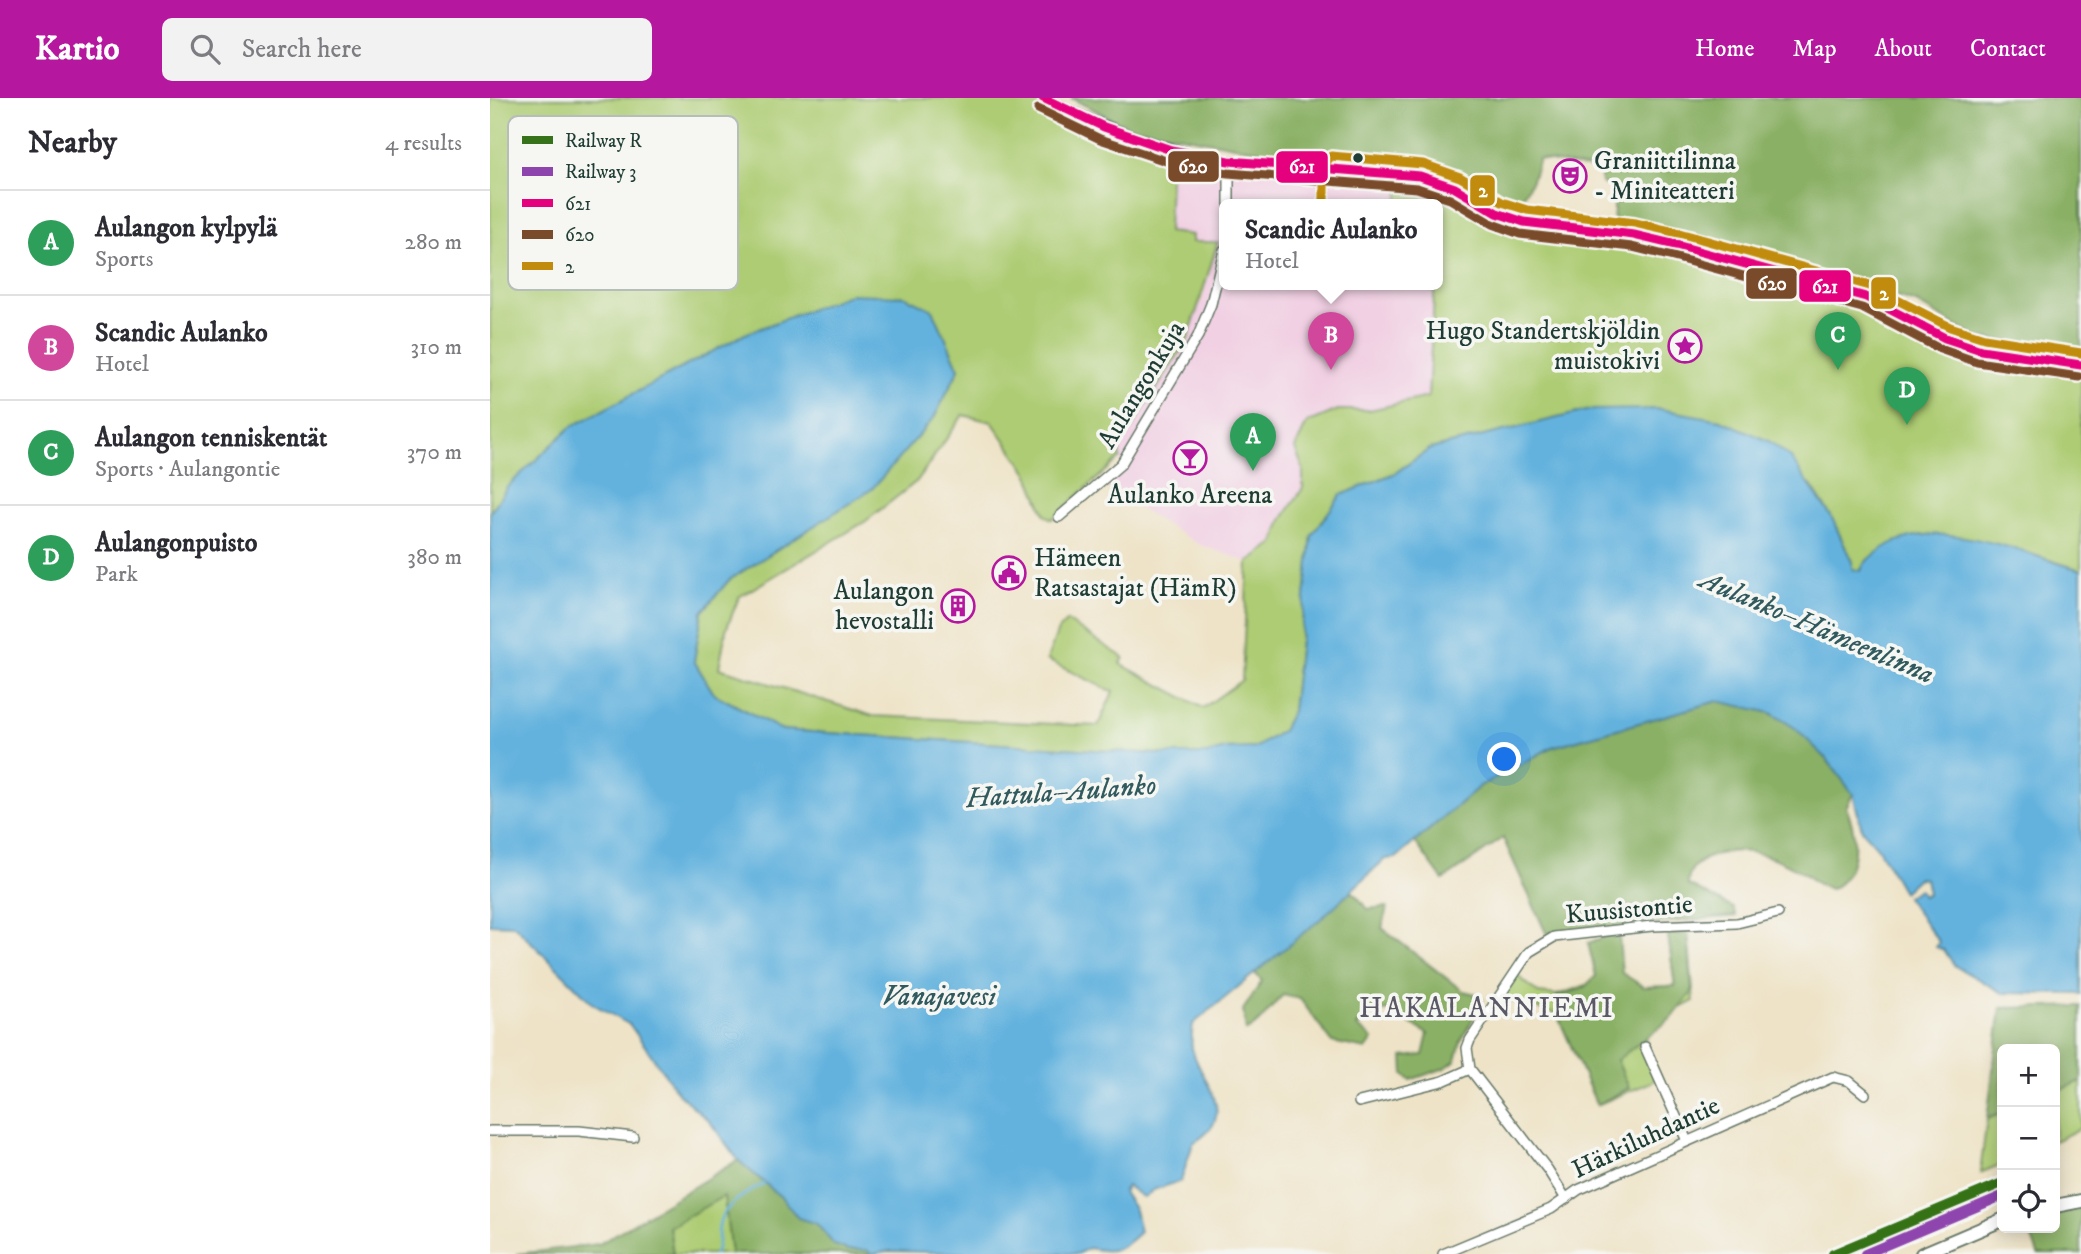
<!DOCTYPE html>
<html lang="en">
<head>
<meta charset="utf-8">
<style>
	body { margin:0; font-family:"IM FELL DW Pica",serif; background:#f2f2f3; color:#2b2b33 }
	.controls { position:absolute; right:21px; bottom:21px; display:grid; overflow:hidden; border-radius:10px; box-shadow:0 4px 18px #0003 }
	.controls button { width:63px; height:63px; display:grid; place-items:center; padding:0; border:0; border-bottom:2px solid #e1e1e2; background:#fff; color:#2b2b33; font:35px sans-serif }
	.you { position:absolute; left:1015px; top:662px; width:24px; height:24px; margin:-18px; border:5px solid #fff; border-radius:50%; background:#1a73e8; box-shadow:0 0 0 10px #1a73e833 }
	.badge { display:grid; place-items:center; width:46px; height:46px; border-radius:50%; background:#b5179e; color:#fff; font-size:23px; font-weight:700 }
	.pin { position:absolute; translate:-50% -58px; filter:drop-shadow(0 2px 4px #0008) }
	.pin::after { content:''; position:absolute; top:37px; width:24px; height:21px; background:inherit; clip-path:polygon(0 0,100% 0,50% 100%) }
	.popup { position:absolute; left:729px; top:101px; width:224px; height:91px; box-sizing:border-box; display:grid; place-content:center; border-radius:10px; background:#fff; filter:drop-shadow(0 2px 5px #0005); font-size:23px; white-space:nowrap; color:#7c7c81 }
	.popup b { font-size:26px; color:#2b2b33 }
	.popup::after { content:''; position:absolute; left:50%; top:100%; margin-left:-14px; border:14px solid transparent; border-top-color:#fff }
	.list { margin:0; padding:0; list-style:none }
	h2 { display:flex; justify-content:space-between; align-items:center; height:91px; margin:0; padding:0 28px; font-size:30px }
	h2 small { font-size:23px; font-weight:400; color:#7c7c81 }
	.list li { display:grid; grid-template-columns:46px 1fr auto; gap:21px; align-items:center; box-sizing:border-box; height:105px; padding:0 28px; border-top:2px solid #e1e1e2 }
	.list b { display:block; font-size:26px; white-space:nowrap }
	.list p { margin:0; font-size:23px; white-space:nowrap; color:#7c7c81 }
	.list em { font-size:23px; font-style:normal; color:#7c7c81 }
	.icon { flex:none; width:38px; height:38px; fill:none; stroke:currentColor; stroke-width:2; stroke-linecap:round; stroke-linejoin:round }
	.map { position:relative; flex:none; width:1591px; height:1156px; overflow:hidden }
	header { display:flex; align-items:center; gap:42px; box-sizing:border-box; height:98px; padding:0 35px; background:#b5179e; color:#fff }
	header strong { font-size:33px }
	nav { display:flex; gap:38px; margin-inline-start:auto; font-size:24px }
	.search { width:490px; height:63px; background:#f2f2f3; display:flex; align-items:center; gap:18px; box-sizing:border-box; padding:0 24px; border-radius:10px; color:#7c7c81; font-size:26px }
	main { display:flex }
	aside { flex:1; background:#fff }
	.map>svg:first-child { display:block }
	.built { fill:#f1d0e3 }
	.green { fill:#adcc73; stroke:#668454; stroke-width:2 }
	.forest { fill:#8ab065; stroke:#54764c; stroke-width:2 }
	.water { fill:#64b2de; stroke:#427889; stroke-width:2 }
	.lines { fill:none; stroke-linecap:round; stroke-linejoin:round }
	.stream { stroke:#64b2de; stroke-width:2.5 }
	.minor-casing { stroke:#677767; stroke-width:12 }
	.tertiary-casing { stroke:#677767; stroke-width:14 }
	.secondary-casing { stroke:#677767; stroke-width:16 }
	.minor { stroke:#fff; stroke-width:9 }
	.tertiary { stroke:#fff; stroke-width:10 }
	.secondary { stroke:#fff; stroke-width:12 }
	.bus-1-casing { stroke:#f6f6f2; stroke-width:14 }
	.bus-2-casing { stroke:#f6f6f2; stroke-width:14 }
	.bus-3-casing { stroke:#f6f6f2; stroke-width:14 }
	.bus-1 { stroke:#e5007d; stroke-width:9 }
	.bus-2 { stroke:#7a4b2a; stroke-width:9 }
	.bus-3 { stroke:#c18c0d; stroke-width:9 }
	.rail-1-casing { stroke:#f6f6f2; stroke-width:16 }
	.rail-2-casing { stroke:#f6f6f2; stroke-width:16 }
	.rail-1 { stroke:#357219; stroke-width:10 }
	.rail-2 { stroke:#8e44ad; stroke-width:10 }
	.bus-dot { fill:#1f3d34; stroke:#f6f6f2; stroke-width:2.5 }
	.labels { text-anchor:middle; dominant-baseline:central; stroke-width:7; stroke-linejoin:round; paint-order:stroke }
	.poi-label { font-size:26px; fill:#1f3d34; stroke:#f6f6f2; text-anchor:start }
	.street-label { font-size:26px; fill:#1f3d34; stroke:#f6f6f2 }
	.water-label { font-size:28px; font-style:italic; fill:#305a5e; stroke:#f6f6f2 }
	.neighbourhood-label { font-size:28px; letter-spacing:2px; fill:#5c5967; stroke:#f6f6f2 }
	.key { fill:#f6f6f2; stroke:#b6beb9; stroke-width:2 }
	.key-label { font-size:19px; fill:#1f3d34 }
	.line-badge { stroke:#f6f6f2; stroke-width:2.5 }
	.badge-label { font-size:19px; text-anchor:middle; font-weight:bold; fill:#fff }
</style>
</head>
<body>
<header>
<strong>Kartio</strong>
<div class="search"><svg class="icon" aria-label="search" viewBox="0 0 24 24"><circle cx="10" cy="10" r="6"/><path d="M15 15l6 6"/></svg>Search here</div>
<nav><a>Home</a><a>Map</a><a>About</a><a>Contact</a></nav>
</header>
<main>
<aside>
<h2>Nearby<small>4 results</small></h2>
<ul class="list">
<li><span class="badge" style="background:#2e9e5b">A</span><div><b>Aulangon kylpylä</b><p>Sports</p></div><em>280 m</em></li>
<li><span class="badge" style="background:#d1479c">B</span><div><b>Scandic Aulanko</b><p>Hotel</p></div><em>310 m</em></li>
<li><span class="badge" style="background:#2e9e5b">C</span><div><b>Aulangon tenniskentät</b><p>Sports · Aulangontie</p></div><em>370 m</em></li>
<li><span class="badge" style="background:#2e9e5b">D</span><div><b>Aulangonpuisto</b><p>Park</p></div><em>380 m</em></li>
</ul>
</aside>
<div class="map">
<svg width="1591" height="1156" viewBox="0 0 1591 1156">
	<rect width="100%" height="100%" fill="#f6f6f2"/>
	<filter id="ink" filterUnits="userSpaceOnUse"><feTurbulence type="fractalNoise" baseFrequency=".0143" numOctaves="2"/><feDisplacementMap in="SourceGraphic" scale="14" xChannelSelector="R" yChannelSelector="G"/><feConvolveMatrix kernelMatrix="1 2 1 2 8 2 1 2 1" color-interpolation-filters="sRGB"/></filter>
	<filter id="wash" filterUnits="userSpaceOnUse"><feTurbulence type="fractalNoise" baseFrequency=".00686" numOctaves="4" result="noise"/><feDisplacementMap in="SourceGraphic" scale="28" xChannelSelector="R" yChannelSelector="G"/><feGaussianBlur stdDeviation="1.57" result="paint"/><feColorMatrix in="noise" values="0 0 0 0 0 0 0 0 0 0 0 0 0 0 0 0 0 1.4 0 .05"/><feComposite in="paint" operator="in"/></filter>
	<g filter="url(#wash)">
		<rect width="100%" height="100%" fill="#eee3c7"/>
		<polygon class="built" points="681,53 911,79 908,106 734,106 734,186 945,186 938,299 880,312 848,312 807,358 813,371 813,390 792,422 784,445 758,464 708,446 618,391 631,366 629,351 656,309 712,203 728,145 701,144 689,134 678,134"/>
		<g class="green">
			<polygon points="0,0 540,0 630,42 681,53 678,134 702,137 702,144 728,144 698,241 629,350 630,360 562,421 555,417 538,375 502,324 473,317 427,383 376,423 249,499 236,532 229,570 383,618 608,628 623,594 557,562 568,532 577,523 634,560 630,566 713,610 752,582 758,464 784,445 792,422 813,390 813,371 805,350 817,325 848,312 880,312 938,299 944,200 945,186 948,186 948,106 908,106 911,79 955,93 1000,119 1033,131 1101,136 1172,149 1266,182 1361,205 1391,220 1405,235 1408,224 1453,247 1492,259 1591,273 1591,472 1519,449 1371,473 1361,471 1362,464 1341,418 1321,387 1100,312 940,351 905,375 851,397 822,437 802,613 792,633 765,650 735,651 717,656 668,656 291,632 224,596 204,563 212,514 239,482 382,390 444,320 469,271 443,212 18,388 0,415"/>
			<polygon points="1178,836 1198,836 1204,903 1151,930 1157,945 1151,949 1166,982 1107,1007 1067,916 1011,900 1027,877 1048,895 1067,897 1131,875 1154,889 1185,888"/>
			<polygon points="1591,983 1591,1030 1565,1043 1565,994"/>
			<polygon points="1512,1015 1512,1066 1490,1075 1497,1021"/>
			<polygon points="234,1097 241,1156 183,1156 179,1129"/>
		</g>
		<g class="forest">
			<polygon points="581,0 1591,0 1591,255 1486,239 1426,205 1202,138 1123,128 1125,89 1111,85 1111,72 1049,61 1042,82 1024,114 936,68 788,56 636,28"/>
			<path d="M1228,603C1245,607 1266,609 1282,616C1317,631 1341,667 1363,696L1356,709C1368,737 1370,776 1341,791C1328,788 1323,782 1313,775C1284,757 1251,746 1219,759C1206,765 1198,772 1198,787L1243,810L1246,818L1056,835L1013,740L953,782L925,744L990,688L1062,649Z"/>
			<path d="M862,793L878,811L897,809L892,830L973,893L986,896L993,902L971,943L966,962L955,970L920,982L914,976L913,959L933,957L938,936L898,912L882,916L867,928L883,941L876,951L842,944L810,901L793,897C781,908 771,926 756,933L753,912L772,883L765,875Z"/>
			<polygon points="1178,836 1198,836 1202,894 1183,919 1127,962 1139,990 1107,1007 1067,916 1067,898 1092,891 1106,878 1098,845 1118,837 1129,839 1132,875 1154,889 1185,888"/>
			<polygon points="1591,908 1591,983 1565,994 1565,951 1512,951 1512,1015 1497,1021 1511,910"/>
			<polygon points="248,1062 292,1100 308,1120 327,1126 358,1152 377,1152 382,1156 241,1156 234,1098 179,1129 183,1156 27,1156 109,1146"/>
			<polygon points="1591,1110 1591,1156 1548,1156 1538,1130 1565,1130 1565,1117"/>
		</g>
		<path class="water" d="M361,196L414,198L443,212L469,271L444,320L382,391L239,482L212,514L204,563L224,596L292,632L668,656H717L735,651L765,650L792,633L802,613L822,437L851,397L905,375L940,351L1100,312L1170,311L1231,322L1279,343L1300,359L1341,418L1362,464V471L1371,473C1373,464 1381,459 1388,454C1443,412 1534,457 1591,472V896L1513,895L1465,868L1454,852L1446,849L1449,844L1416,799L1429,791L1433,798L1438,795L1435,781L1428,780L1413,794L1388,750L1372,732L1363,696L1336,660L1305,630L1281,615L1228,603L1062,649L990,688L906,760L895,761L833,819L703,926C702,934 700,946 703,954C714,988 750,1018 703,1045L691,1083L663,1092L654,1100L637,1088L633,1094L645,1112L650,1134C631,1152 625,1156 599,1150L587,1156L511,1153L504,1156L400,1153L382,1156L377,1152H358L344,1147L327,1126L308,1120L292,1100L248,1062L220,1024L189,996L140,927L103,906L24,827L0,826V415L18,388L81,329L255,236Z"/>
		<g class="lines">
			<path class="stream" d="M225,1156C230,1146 227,1139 229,1128C231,1108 257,1094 274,1086"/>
		</g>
	</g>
	<g filter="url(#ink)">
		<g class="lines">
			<defs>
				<g id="minor">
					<polyline points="739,106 739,63"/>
					<polyline points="569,419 631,366 708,238 721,206 734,152"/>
					<polyline points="1155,949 1197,1043"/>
					<polyline points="869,1004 953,983 980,971"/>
					<polyline points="0,1033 89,1033 143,1039"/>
					<polyline points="1076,1101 1058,1072 980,971 977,950 980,942 1039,854 1064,839 1162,828 1247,825 1288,815"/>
					<polyline points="953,1156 1061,1111 1088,1092 1343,979 1359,983 1375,996"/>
				</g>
				<path id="tertiary" d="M553,0C612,30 672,53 737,63C773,68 810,67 846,69"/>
				<g id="secondary">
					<polyline points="846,69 930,78 965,90 1007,115 1034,124 1144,137 1186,147 1376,199 1455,240 1491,252 1591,267"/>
					<polyline points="1565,1108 1591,1103"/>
					<polyline points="1432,1156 1512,1122"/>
				</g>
			</defs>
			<use href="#minor" class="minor-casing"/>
			<use href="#tertiary" class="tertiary-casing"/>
			<use href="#secondary" class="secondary-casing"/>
			<use href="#minor" class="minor"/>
			<use href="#tertiary" class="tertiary"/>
			<use href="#secondary" class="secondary"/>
			<defs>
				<polyline id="bus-1" points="553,0 614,29 681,52 739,63 930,78 965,90 1007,115 1034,124 1144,137 1186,147 1376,199 1455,240 1491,252 1591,267"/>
				<polyline id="bus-2" points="548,11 610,41 679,64 738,75 927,90 960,101 1002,126 1030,136 1142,149 1183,159 1372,210 1450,251 1487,264 1589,279"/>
				<polyline id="bus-3" points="834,106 834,67 841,58 933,66 970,79 1012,104 1037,112 1145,125 1189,135 1380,188 1460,229 1494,240 1591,255"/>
			</defs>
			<use href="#bus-1" class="bus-1-casing"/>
			<use href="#bus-2" class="bus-2-casing"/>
			<use href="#bus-3" class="bus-3-casing"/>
			<use href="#bus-1" class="bus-1"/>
			<use href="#bus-2" class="bus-2"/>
			<use href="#bus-3" class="bus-3"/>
			<defs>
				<polyline id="rail-1" points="1343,1156 1512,1085"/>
				<polyline id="rail-2" points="1375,1156 1512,1098"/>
			</defs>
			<use href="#rail-1" class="rail-1-casing"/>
			<use href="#rail-2" class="rail-2-casing"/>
			<use href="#rail-1" class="rail-1"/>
			<use href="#rail-2" class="rail-2"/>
		</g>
	</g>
	<defs>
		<symbol id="theatre-ring" viewBox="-11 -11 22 22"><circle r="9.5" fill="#f6f6f2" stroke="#b5179e" stroke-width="1.5"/><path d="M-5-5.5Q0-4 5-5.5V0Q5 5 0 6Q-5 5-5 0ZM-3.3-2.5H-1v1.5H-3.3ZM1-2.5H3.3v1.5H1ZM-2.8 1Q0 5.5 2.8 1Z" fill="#b5179e"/></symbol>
		<symbol id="sight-ring" viewBox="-11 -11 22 22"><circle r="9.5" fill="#f6f6f2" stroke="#b5179e" stroke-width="1.5"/><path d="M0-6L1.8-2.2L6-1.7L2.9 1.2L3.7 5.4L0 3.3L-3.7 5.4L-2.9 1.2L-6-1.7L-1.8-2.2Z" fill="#b5179e"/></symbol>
		<symbol id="bar-ring" viewBox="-11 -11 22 22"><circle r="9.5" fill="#f6f6f2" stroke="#b5179e" stroke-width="1.5"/><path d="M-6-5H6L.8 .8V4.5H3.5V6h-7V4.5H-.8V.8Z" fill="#b5179e"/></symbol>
		<symbol id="civic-ring" viewBox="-11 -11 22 22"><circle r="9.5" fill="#f6f6f2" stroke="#b5179e" stroke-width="1.5"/><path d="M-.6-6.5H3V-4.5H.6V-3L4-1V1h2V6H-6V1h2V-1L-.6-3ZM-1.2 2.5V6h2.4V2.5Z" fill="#b5179e"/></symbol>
		<symbol id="building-ring" viewBox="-11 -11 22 22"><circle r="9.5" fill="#f6f6f2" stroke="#b5179e" stroke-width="1.5"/><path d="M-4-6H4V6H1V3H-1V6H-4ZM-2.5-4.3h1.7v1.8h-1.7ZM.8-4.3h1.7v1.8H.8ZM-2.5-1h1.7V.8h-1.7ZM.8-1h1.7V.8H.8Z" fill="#b5179e"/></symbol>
	</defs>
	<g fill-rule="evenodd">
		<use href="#theatre-ring" x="1061" y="59" width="38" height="38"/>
		<use href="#sight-ring" x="1176" y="229" width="38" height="38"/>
		<use href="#bar-ring" x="681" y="341" width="38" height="38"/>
		<use href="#civic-ring" x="500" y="456" width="38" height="38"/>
		<use href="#building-ring" x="449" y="489" width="38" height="38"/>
	</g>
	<circle class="bus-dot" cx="868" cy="60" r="6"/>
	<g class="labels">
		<g class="poi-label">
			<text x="1104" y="63">Graniittilinna<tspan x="1104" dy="30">- Miniteatteri</tspan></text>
			<text x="1170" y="233" text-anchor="end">Hugo Standertskjöldin<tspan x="1170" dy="30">muistokivi</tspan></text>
			<text x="700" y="397" text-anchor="middle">Aulanko Areena</text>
			<text x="544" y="460">Hämeen<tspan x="544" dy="30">Ratsastajat (HämR)</tspan></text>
			<text x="444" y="493" text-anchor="end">Aulangon<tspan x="444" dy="30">hevostalli</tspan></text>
		</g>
		<g class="street-label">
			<text transform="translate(652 287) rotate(-59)">Aulangonkuja</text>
			<text transform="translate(1139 812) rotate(-5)">Kuusistontie</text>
			<text transform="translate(1156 1040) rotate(-25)">Härkiluhdantie</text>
		</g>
		<g class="water-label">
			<text transform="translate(1327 529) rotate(23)">Aulanko–Hämeenlinna</text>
			<text transform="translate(571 694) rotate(-4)">Hattula–Aulanko</text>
			<text x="449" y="898">Vanajavesi</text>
		</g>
		<g class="neighbourhood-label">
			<text x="997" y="910">HAKALANNIEMI</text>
		</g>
	</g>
	<rect x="18" y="18" width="230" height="174" rx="10" class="key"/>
	<rect x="32" y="38" width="31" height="8" fill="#357219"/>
	<rect x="32" y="69" width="31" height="9" fill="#8e44ad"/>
	<rect x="32" y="101" width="31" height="8" fill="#e5007d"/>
	<rect x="32" y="132" width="31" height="9" fill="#7a4b2a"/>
	<rect x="32" y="164" width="31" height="8" fill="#c18c0d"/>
	<g class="key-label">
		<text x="75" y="49">Railway R</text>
		<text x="75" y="80">Railway 3</text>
		<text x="75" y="112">621</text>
		<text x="75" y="143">620</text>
		<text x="75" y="175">2</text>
	</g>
	<g class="line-badge">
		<rect x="677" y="52" width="53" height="33" rx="7" fill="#7a4b2a"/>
		<rect x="785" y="52" width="54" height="34" rx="7" fill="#e5007d"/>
		<rect x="979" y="76" width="27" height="33" rx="7" fill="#c18c0d"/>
		<rect x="1255" y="169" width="53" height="33" rx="7" fill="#7a4b2a"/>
		<rect x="1308" y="171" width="54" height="34" rx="7" fill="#e5007d"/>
		<rect x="1380" y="178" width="27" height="34" rx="7" fill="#c18c0d"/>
	</g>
	<g class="badge-label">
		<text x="703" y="75">620</text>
		<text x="812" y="75">621</text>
		<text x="993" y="99">2</text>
		<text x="1282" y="192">620</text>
		<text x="1335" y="195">621</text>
		<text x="1394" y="202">2</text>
	</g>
</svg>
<div class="controls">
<button>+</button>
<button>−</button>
<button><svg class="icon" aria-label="locate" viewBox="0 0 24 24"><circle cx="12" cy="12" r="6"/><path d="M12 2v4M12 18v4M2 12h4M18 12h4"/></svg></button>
</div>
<div class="you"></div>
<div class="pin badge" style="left:763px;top:373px;background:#2e9e5b">A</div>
<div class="pin badge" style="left:841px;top:272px;background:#d1479c">B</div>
<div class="popup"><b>Scandic Aulanko</b>Hotel</div>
<div class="pin badge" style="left:1348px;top:272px;background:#2e9e5b">C</div>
<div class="pin badge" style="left:1417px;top:327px;background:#2e9e5b">D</div>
</div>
</main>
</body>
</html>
